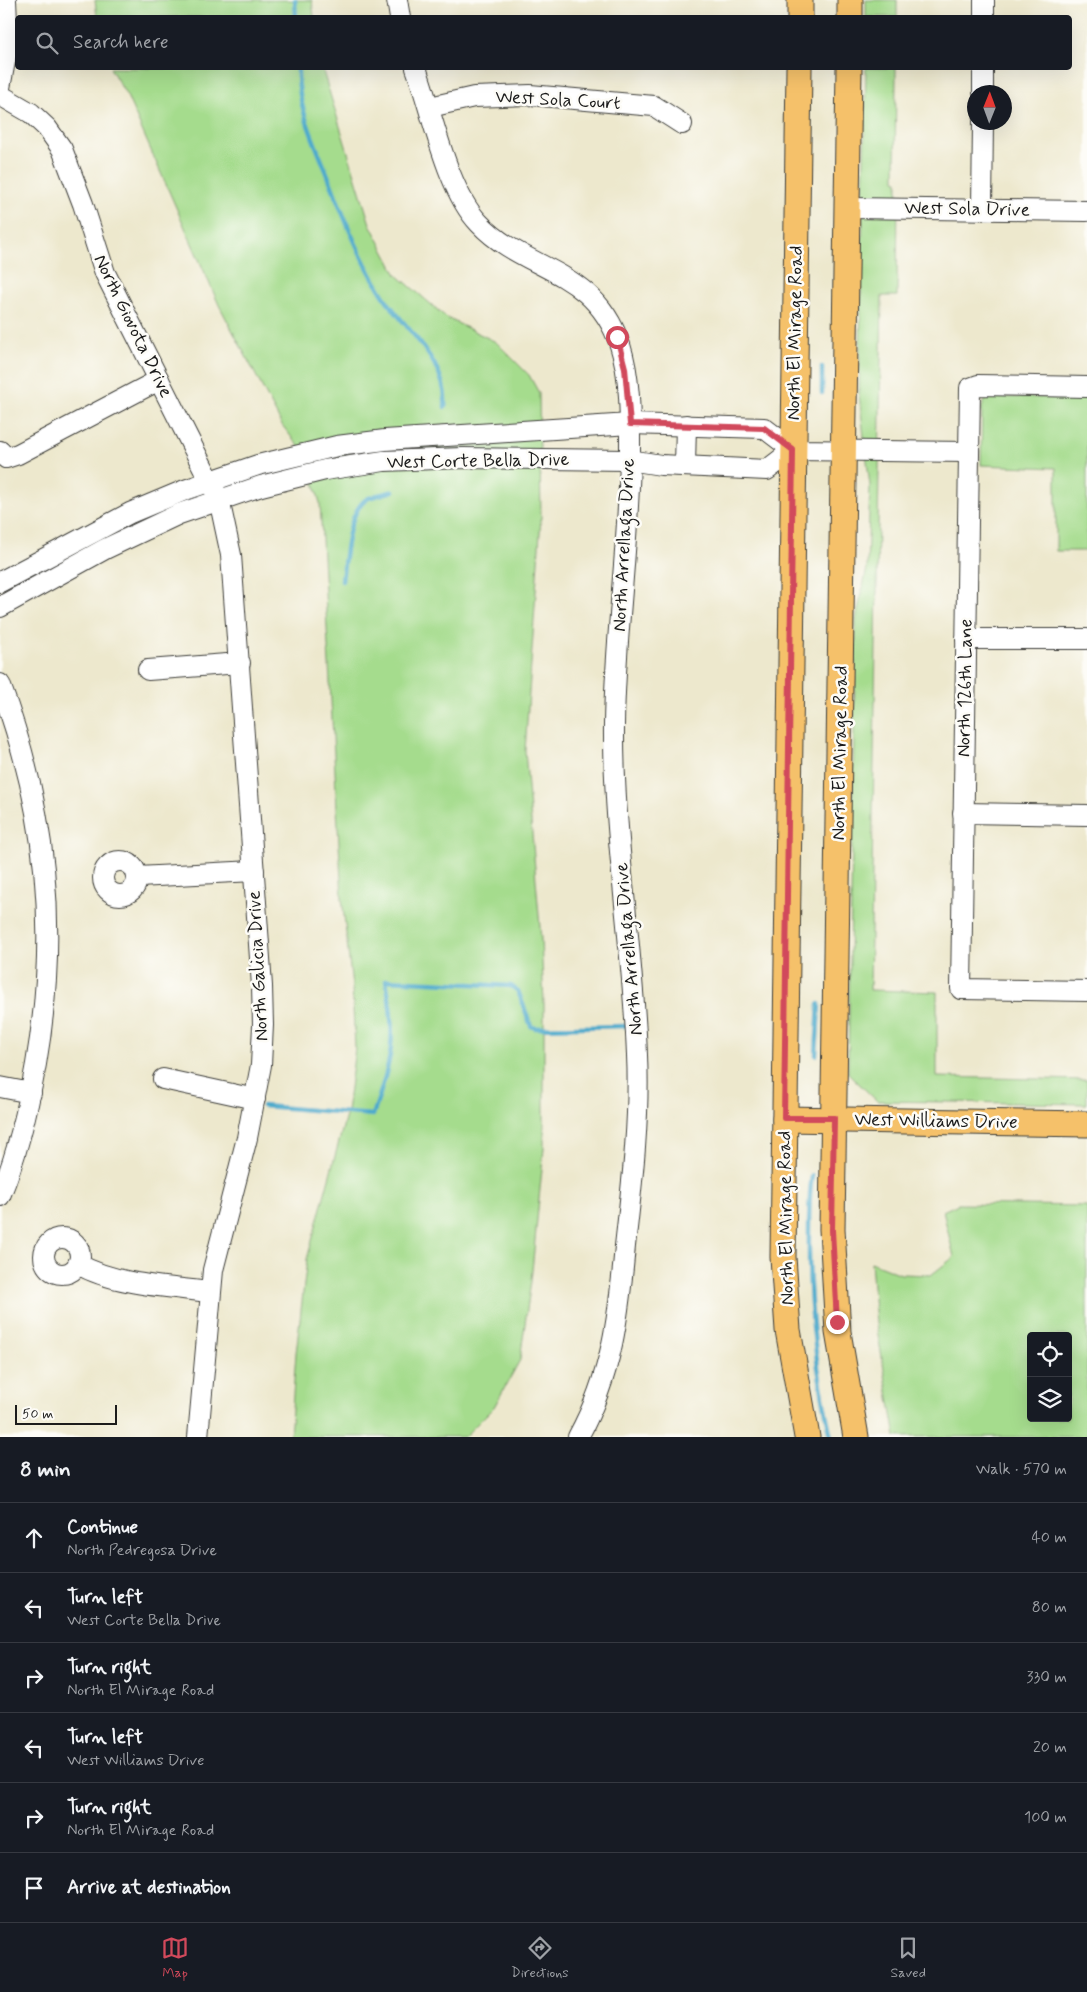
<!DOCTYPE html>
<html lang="en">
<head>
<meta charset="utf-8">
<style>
	body { margin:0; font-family:Mynerve,sans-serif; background:#242831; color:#f1f3f6 }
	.controls { position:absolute; right:15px; bottom:15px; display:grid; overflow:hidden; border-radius:5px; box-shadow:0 5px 20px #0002 }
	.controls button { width:45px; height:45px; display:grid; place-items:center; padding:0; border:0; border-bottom:1px solid #363941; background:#171b24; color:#f1f3f6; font:25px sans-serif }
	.compass { position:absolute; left:967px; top:85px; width:45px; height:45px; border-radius:50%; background:#171b24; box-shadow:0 5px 20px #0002; rotate:1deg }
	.scale { position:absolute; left:15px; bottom:12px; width:102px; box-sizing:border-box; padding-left:5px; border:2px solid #1c1c1c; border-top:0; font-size:14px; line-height:18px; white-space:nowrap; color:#1c1c1c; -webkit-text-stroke:4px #fdfcf7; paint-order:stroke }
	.stop { position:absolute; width:15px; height:15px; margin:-11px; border:4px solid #d1495b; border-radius:50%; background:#fff }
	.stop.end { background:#d1495b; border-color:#fff; box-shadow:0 1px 5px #0008 }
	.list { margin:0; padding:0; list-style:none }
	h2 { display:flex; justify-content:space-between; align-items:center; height:65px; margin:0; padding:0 20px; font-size:21px }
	h2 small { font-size:16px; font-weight:400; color:#9ea1a6 }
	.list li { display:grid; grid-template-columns:32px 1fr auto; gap:15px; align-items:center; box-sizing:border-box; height:70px; padding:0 20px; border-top:1px solid #363941 }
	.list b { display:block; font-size:19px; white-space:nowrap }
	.list p { margin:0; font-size:16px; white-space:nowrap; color:#9ea1a6 }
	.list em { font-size:16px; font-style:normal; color:#9ea1a6 }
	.icon { flex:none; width:28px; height:28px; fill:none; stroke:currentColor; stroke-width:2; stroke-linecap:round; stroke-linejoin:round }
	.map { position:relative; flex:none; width:1087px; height:1437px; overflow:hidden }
	.search { position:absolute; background:#171b24; box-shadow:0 5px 20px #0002; left:15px; right:15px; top:15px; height:55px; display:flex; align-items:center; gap:12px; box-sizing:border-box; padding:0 18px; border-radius:5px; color:#9ea1a6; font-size:19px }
	.sheet { height:485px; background:#171b24 }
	nav { display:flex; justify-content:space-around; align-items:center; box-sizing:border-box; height:70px; border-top:1px solid #363941; background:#171b24; font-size:14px; color:#9ea1a6 }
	nav a { display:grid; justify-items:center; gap:2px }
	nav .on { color:#d1495b }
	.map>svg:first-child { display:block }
	.green { fill:#a5dc8d; stroke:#607c54; fill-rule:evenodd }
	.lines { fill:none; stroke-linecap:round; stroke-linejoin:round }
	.stream { stroke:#4eaacc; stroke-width:4.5 }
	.minor-casing { stroke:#3b3b37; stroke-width:22 }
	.major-casing { stroke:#3b3b37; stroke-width:27 }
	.minor { stroke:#fff; stroke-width:20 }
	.major { stroke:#f5c16b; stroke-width:25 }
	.route { stroke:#d1495b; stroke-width:6 }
	.labels { text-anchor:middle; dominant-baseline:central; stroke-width:5; stroke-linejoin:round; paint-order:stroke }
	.street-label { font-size:19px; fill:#1c1c1c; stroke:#fdfcf7 }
</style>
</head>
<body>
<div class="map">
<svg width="1087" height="1437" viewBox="0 0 1087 1437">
	<rect width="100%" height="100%" fill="#fdfcf7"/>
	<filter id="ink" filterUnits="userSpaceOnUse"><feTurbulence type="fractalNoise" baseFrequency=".02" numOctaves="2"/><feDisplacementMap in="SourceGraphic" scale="10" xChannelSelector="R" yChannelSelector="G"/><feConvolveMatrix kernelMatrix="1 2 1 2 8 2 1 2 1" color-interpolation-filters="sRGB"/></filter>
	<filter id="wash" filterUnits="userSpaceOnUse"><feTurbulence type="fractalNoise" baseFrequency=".0096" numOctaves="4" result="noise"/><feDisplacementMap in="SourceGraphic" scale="20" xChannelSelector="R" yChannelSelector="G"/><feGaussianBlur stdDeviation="1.12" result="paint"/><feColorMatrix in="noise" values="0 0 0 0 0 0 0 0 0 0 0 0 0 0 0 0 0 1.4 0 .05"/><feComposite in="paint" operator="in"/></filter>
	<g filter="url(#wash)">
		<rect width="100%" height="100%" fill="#ede8cd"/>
		<g class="green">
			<polygon points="95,0 312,0 314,17 97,17"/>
			<rect x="866" y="0" width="31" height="17"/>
			<polygon points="110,68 322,68 370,224 397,275 447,318 496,342 529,375 539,393 541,518 525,751 541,939 544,1004 544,1148 531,1281 520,1360 494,1407 464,1437 290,1437 296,1353 307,1259 347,1112 355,1048 352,986 342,898 320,503 313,479 300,448 282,425 219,305 127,96"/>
			<polygon points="866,68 896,68 895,180 898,181 897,296 882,296 870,990 937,992 937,1077 1087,1080 1087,1104 877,1101 848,1073 856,619 867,568 870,486 859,395"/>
			<polygon points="987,397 1087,398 1087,551 1056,551 1056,468 981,465 982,407"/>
			<path d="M958,1204L1087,1206V1437H896L876,1324L871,1262L901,1274L931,1275L954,1257L943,1211ZM1031,1336H1068V1418H1031Z"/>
		</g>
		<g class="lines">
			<g class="stream">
				<polyline points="295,0 296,18"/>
				<path d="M298,68C297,105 313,139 327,173C343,215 357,252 380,290C401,327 449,361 445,407"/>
				<polyline points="822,367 822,393"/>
				<path d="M342,581C345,560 347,511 367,499C374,495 385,494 393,491"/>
				<polyline points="816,1055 819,1004"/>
				<path d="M263,1106L373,1115C392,1060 397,1039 386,980L511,986L518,991L531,1026L535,1028L626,1026"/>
				<path d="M812,1176C809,1195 809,1214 809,1233C808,1302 816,1370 831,1437"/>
			</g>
		</g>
	</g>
	<g filter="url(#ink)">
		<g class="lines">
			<defs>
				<g id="minor">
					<polyline points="397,0 400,18"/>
					<polyline points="984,18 984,0"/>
					<path d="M416,68C432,112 447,190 479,223C525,272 594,267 620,345C631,379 630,418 630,454C629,545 615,635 614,725C613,836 633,946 637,1055C640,1118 632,1184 625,1246C619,1315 612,1375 578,1437"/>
					<polyline points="0,88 8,45 6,0"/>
					<polyline points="983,92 983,68"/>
					<polyline points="0,95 31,113 47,128 62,149 83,204 105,273 219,499 231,555 262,986 263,1025 261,1065 247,1138 213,1270 198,1437"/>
					<polyline points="430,107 474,97 530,95 654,106 682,124"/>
					<polyline points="848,208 1087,211"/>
					<polyline points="982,209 983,122"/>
					<polyline points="1087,387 978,385 970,388 961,989 1087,991"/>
					<polyline points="0,451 6,458 18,454 159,380"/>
					<polyline points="685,466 686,425"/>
					<polyline points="0,582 130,513 185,490 258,465 337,446 385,440 630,424 764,428 793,450 969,452"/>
					<polyline points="0,607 105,549 179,514 261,486 325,470 384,461 463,458 629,460 661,465 767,470 793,450"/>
					<polyline points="966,639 1087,639"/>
					<polyline points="148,670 240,663"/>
					<path d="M0,684C47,810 59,931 36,1064C28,1109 18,1153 0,1196"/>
					<polyline points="963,813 1087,815"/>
					<circle cx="120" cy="878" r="17"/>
					<polyline points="138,877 254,871"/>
					<polyline points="163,1079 255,1099"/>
					<polyline points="0,1087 31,1093"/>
					<circle cx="62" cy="1256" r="18"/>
					<path d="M78,1264C114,1285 170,1287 210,1292"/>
				</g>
				<g id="major">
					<polyline points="800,18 800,0"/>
					<polyline points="850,18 850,0"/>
					<polyline points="799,68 783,1257 788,1330 807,1437"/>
					<polyline points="849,68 832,1229 838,1332 856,1437"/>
					<polyline points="785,1119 1087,1124"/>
				</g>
			</defs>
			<use href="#minor" class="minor-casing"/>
			<use href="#major" class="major-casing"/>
			<use href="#minor" class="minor"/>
			<use href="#major" class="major"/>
		</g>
	</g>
	<g class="lines" filter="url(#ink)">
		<polyline class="route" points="617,337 625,368 630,424 764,428 793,450 784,1118 834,1118 832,1230 837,1322"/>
	</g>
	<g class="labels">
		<g class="street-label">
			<text transform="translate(558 100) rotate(3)">West Sola Court</text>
			<text transform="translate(967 209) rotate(1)">West Sola Drive</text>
			<text transform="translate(133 326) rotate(64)">North Giovota Drive</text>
			<text transform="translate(795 333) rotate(-89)">North El Mirage Road</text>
			<text transform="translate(478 461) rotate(-1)">West Corte Bella Drive</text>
			<text transform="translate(624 545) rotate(-87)">North Arrellaga Drive</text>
			<text transform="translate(965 688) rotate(-89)">North 126th Lane</text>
			<text transform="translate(840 753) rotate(-89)">North El Mirage Road</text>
			<text transform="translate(629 949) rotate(-95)">North Arrellaga Drive</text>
			<text transform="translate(258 966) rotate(-93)">North Galicia Drive</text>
			<text transform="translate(936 1121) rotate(1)">West Williams Drive</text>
			<text transform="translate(786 1218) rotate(-91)">North El Mirage Road</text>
		</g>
	</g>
</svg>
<div class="controls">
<button><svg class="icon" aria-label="locate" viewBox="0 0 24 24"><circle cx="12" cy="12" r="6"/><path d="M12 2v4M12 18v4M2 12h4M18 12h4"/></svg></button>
<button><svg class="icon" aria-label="layers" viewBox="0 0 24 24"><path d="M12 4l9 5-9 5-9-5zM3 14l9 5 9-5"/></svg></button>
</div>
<svg class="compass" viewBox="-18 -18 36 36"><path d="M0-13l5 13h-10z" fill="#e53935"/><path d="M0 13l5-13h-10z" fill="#9ea1a6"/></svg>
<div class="scale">50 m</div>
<div class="stop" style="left:617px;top:337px"></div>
<div class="stop end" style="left:837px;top:1322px"></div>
<div class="search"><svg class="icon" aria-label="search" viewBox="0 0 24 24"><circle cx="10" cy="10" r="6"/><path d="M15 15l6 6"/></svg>Search here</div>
</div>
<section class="sheet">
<h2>8 min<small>Walk · 570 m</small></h2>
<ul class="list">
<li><svg class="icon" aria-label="ahead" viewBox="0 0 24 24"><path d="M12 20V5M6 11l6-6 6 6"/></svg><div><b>Continue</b><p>North Pedregosa Drive</p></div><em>40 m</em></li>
<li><svg class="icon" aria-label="left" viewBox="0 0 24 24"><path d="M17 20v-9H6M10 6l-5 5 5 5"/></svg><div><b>Turn left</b><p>West Corte Bella Drive</p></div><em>80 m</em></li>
<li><svg class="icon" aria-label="right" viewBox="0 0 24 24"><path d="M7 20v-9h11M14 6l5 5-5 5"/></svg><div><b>Turn right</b><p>North El Mirage Road</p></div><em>330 m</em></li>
<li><svg class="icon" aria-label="left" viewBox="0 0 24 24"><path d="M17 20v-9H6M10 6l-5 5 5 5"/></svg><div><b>Turn left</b><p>West Williams Drive</p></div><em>20 m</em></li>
<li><svg class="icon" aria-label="right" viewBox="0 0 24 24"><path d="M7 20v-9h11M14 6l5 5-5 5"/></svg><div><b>Turn right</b><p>North El Mirage Road</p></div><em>100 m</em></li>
<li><svg class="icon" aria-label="arrive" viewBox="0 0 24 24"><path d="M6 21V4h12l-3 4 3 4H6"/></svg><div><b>Arrive at destination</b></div></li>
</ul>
</section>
<nav>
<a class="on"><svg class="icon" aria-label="map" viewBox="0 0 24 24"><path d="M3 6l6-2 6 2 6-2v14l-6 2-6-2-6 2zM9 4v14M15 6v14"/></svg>Map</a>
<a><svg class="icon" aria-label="directions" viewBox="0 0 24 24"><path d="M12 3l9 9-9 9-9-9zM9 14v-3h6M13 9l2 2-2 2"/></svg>Directions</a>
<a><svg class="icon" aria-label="saved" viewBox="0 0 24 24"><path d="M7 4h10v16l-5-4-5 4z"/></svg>Saved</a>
</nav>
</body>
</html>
